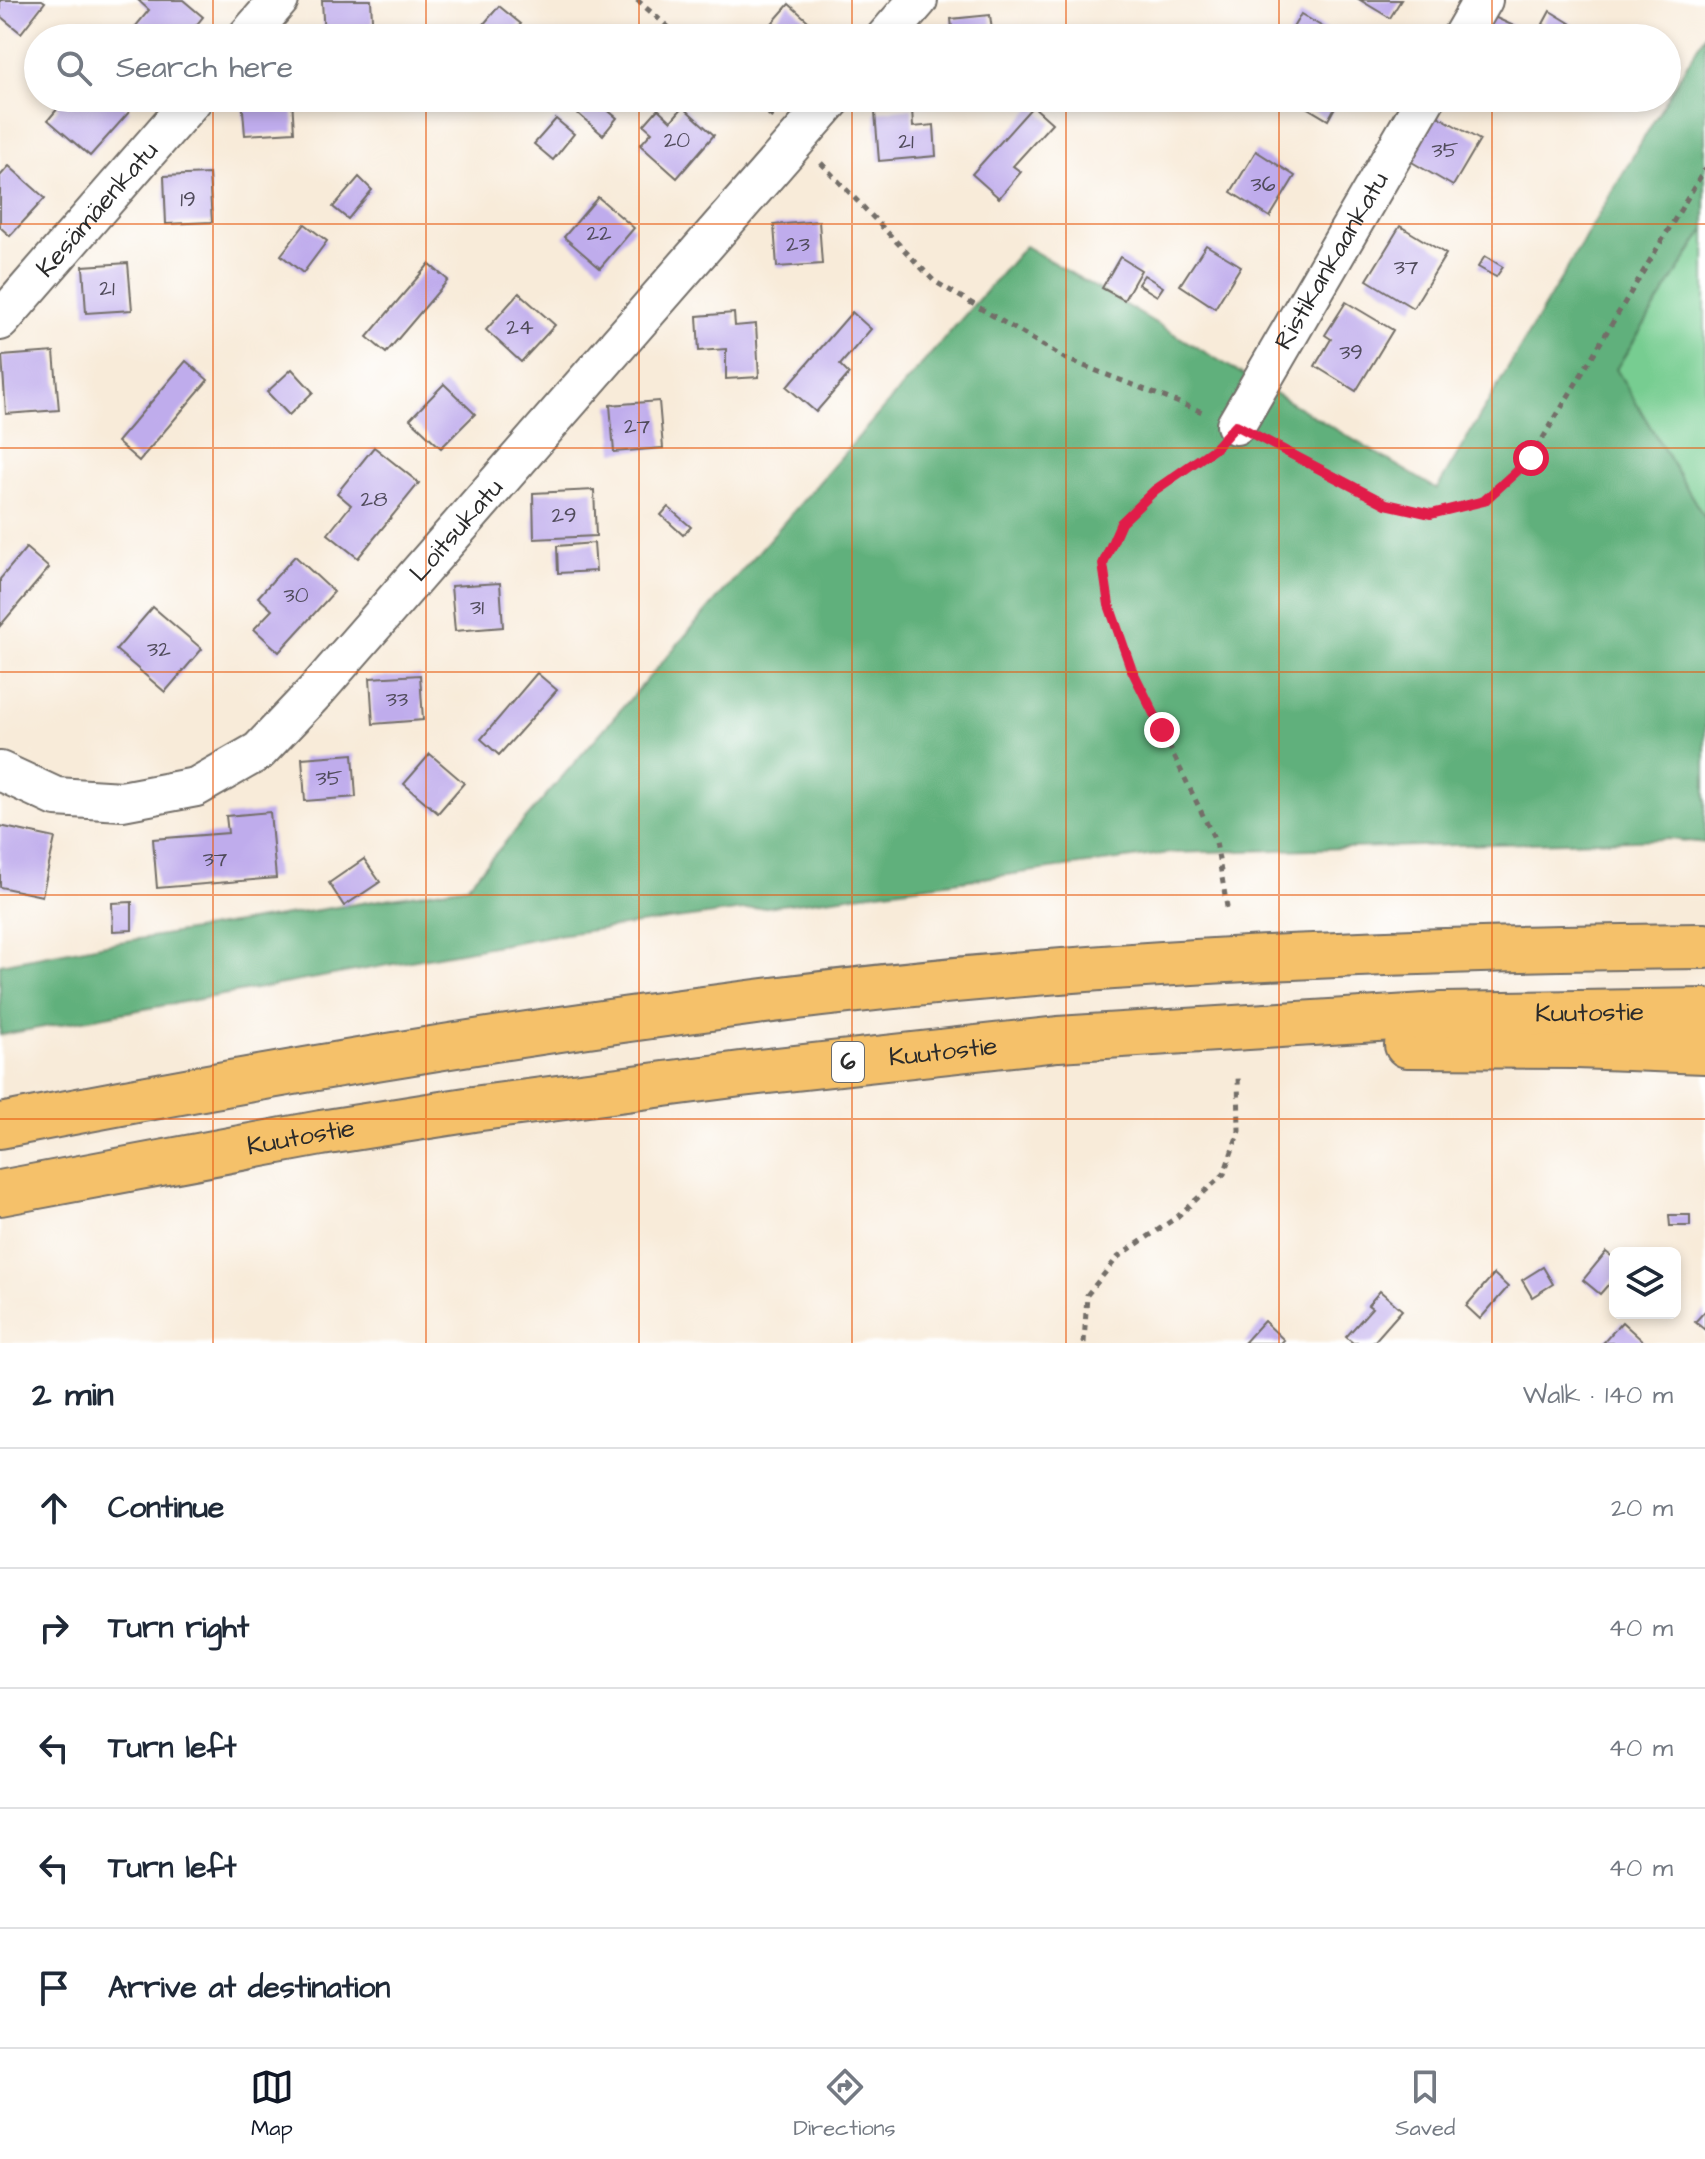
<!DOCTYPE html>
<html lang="en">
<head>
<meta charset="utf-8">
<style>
	body { margin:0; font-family:"Architects Daughter",sans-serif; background:#f2f2f3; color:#1f2937 }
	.controls { position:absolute; right:24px; bottom:24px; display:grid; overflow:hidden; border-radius:12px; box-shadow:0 4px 12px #0003 }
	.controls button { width:72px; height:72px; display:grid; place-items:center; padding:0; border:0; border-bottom:2px solid #e0e1e3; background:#fff; color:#1f2937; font:40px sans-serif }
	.stop { position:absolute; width:24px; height:24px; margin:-18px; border:6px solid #e11d48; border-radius:50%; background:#fff }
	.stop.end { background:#e11d48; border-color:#fff; box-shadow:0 2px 8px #0008 }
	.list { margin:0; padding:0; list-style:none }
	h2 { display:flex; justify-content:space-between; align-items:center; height:104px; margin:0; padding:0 32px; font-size:34px }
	h2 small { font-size:26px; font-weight:400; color:#747a83 }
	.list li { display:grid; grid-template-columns:52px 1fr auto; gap:24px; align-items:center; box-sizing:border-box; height:120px; padding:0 32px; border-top:2px solid #e0e1e3 }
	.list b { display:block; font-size:30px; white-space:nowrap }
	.list em { font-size:26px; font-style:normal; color:#747a83 }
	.icon { flex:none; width:44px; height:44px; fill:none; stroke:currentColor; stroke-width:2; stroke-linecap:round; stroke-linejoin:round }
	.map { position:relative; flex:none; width:1705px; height:1343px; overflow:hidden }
	.search { position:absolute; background:#fff; box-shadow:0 4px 12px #0003; left:24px; right:24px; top:24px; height:88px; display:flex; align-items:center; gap:20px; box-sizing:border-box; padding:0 28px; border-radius:44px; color:#747a83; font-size:30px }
	.sheet { height:704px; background:#fff }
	nav { display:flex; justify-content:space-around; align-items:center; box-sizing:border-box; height:112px; border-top:2px solid #e0e1e3; background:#fff; font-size:22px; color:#747a83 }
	nav a { display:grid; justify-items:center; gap:4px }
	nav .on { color:#111827 }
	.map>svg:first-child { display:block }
	.green { fill:#77cd91; stroke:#517c5e; stroke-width:2 }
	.forest { fill:#61b07b; stroke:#466e53; stroke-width:2 }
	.building { fill:#bfacec }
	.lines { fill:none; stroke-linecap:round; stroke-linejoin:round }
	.minor-casing { stroke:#736e68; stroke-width:42 }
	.highway-casing { stroke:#736e68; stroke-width:48 }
	.path { stroke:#736e68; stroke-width:5; stroke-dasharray:6 6; stroke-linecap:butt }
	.minor { stroke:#fff; stroke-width:38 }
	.highway { stroke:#f5c16b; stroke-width:44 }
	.route { stroke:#e11d48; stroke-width:10 }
	.grid { fill:none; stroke:#e8590c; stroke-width:2; stroke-opacity:0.55 }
	.labels { text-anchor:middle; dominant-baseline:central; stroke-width:6; stroke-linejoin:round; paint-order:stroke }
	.number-label { font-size:22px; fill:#504b5b }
	.shield { fill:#fff; stroke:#6b6b6b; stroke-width:2 }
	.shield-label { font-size:24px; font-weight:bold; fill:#2b2b2b }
	.street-label { font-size:26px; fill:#2b2b2b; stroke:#fff }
</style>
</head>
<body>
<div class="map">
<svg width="1705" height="1343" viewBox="0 0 1705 1343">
	<rect width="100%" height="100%" fill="#fff"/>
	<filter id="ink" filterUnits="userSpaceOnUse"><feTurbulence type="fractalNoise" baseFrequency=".0125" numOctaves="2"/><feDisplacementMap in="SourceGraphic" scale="16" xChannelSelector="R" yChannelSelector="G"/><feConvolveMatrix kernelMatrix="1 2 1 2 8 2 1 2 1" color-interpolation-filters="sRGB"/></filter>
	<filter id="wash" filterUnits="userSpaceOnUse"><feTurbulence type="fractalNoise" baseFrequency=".006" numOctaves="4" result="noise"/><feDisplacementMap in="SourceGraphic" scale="32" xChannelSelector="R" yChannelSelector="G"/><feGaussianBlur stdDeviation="1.8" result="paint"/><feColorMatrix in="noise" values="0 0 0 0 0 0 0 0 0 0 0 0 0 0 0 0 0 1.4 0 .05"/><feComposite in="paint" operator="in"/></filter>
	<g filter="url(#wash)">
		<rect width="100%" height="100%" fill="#f8ebd9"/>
		<polygon class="green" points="1705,229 1705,519 1616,369"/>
		<polygon class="forest" points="1705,34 1705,229 1616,369 1705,519 1705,843 1669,839 1170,853 549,936 0,1035 0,964 101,945 467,886 1025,246 1437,489"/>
		<g id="blocks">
			<g class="building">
				<polygon points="0,0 42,0 45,2 21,33 0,16"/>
				<polygon points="138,0 183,0 203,17 186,38 149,38 135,27 149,10"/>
				<polygon points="322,0 371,0 373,38 324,38"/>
				<polygon points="1360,0 1401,0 1390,18"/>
				<polygon points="789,4 825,36 823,38 759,38"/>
				<polygon points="499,6 521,24 509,38 472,38"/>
				<polygon points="1550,11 1573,25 1566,38 1543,24"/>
				<polygon points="1301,14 1341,38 1287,38"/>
				<polygon points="990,15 993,38 953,38 951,19"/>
				<polygon points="1492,16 1529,33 1526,38 1483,38"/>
				<polygon points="49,98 116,98 130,111 90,156 48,120 59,107"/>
				<polygon points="242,98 292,98 294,132 245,135"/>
				<polygon points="576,98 593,98 617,118 603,135 569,106"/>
				<polygon points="1291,98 1340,98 1328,120"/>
				<polygon points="1033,106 1052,123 1013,166 1021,172 999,198 972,174"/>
				<polygon points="683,107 714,135 677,178 640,145 652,132 644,125 658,109 671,121"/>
				<polygon points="912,108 913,127 934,125 936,156 879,161 875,112"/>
				<polygon points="1436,115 1480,140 1453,186 1410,161"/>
				<polygon points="556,119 574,134 553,160 534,144"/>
				<polygon points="1256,151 1295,176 1270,217 1231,192"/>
				<polygon points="9,166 45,198 10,236 0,227 0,176"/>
				<polygon points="209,174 212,222 166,224 164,176"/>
				<polygon points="359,177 372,190 348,219 333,207"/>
				<polygon points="598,197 634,228 600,268 564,237"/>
				<polygon points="819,221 822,264 777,267 774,225"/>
				<polygon points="305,224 327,241 303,273 281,255"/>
				<polygon points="1400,226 1446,254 1413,308 1367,280"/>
				<polygon points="1206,245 1241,266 1215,308 1180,285"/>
				<polygon points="1485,256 1503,267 1496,277 1478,267"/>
				<polygon points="1120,257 1141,270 1124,300 1102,288"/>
				<polygon points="128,263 132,310 86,313 83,266"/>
				<polygon points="429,264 448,280 386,353 367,337"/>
				<polygon points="1144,275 1163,287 1157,296 1138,284"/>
				<polygon points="519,293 555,325 521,362 486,330"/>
				<polygon points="1346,302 1393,330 1356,391 1315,366 1331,339 1325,335"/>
				<polygon points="852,312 871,329 840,365 849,374 816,412 787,387"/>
				<polygon points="734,313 735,326 756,324 759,377 726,379 726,349 699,351 697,316"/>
				<polygon points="54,352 59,410 6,414 2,356"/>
				<polygon points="186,361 208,380 139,461 117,442"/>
				<polygon points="292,369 313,392 289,415 267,392"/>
				<polygon points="444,384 475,414 441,448 410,419"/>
				<polygon points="659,401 663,448 614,452 610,405"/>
				<polygon points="374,447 419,483 358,558 328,534 351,505 337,493"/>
				<polygon points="594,490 596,536 534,539 533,493"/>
				<polygon points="668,507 691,527 683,535 661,515"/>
				<polygon points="594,543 596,571 558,573 557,546"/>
				<polygon points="26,548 49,568 0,626 0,579"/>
				<polygon points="295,556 334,592 279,652 254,629 272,610 258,597"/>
				<polygon points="500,583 503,627 455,631 451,586"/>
				<polygon points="153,607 202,649 165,692 116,650"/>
				<polygon points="537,673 557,690 499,755 481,739"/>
				<polygon points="420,675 423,720 373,724 370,678"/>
				<polygon points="353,754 356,797 305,801 302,758"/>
				<polygon points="430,754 464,783 438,813 404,784"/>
				<polygon points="270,812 276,878 157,888 153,839 228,833 226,816"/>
				<polygon points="0,826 55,838 42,896 0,887"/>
				<polygon points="364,859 380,882 344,906 329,883"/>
				<polygon points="132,902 132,930 113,931 112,903"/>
				<polygon points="1669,1215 1690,1215 1690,1226 1670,1226"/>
				<polygon points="1606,1252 1615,1259 1615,1277 1600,1294 1583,1280"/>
				<polygon points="1543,1267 1553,1284 1532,1297 1522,1280"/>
				<polygon points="1494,1274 1508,1287 1480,1319 1466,1306"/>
				<polygon points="1380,1291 1402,1310 1373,1343 1353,1343 1346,1337 1372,1308 1368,1305"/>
				<polygon points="1705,1311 1705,1330 1695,1322"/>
				<polygon points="1264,1321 1284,1340 1281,1343 1244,1343"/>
				<polygon points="1622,1322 1645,1343 1603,1343"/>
			</g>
		</g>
	</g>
	<g filter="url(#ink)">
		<use href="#blocks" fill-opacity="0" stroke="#736e68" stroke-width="2"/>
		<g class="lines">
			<defs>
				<g id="minor">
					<polyline points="246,38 279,0"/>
					<polyline points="885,38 918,0"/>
					<polyline points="1461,38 1483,0"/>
					<path id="s1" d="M0,321L194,98"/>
					<path id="s2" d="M1236,425L1426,98"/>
					<path id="s3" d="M0,771L56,797L122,801L196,787L259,751L316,691L833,98"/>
				</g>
				<g id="highway">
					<polyline points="1407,1045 1577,1046 1705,1051"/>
					<path d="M0,1126C246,1078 492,1036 741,1004C1060,962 1383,949 1705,946"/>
					<path id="s4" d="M0,1193L321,1133L473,1109L741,1074L1058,1039L1442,1015L1705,1011"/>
				</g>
			</defs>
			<use href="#minor" class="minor-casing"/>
			<use href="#highway" class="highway-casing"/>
			<g class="path">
				<polyline points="637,0 681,38"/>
				<polyline points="750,98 773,117"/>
				<polyline points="821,163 934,281 1066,359 1205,413"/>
				<polyline points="1265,440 1386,504 1431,514 1484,501 1531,458 1705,169"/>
				<polyline points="1215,448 1155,490 1121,523 1103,564 1109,605 1131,668 1216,842 1228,913"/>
				<polyline points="1084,1343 1087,1295 1118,1257 1177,1217 1224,1174 1239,1131 1238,1073"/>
			</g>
			<use href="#minor" class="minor"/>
			<use href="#highway" class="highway"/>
		</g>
	</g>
	<g class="lines" filter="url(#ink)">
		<polyline class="route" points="1162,730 1131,668 1109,605 1103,564 1121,523 1155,490 1214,449 1236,425 1386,504 1431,514 1484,501 1531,458"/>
	</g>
	<path class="grid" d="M213,0V38M426,0V38M639,0V38M852,0V38M1066,0V38M1279,0V38M1492,0V38M213,98V1343M426,98V1343M639,98V1343M852,98V1343M1066,98V1343M1279,98V1343M1492,98V1343M0,224H1705M0,448H1705M0,672H1705M0,895H1705M0,1119H1705"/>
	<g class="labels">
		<g class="number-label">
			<text x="677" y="140">20</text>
			<text x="906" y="141">21</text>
			<text x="1445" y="150">35</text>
			<text x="1263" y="184">36</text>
			<text x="188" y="199">19</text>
			<text x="599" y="233">22</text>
			<text x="798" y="244">23</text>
			<text x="1406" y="267">37</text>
			<text x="107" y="288">21</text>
			<text x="520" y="327">24</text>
			<text x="1351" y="352">39</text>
			<text x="637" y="426">27</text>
			<text x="374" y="499">28</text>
			<text x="564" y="515">29</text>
			<text x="296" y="595">30</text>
			<text x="477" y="607">31</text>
			<text x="159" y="649">32</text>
			<text x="397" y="699">33</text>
			<text x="329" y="778">35</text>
			<text x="215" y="859">37</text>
		</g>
		<rect class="shield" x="832" y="1042" width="32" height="40" rx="6"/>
		<g class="shield-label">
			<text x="848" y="1062">6</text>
		</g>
		<g class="street-label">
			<text stroke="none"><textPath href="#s1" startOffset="148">Kesämäenkatu</textPath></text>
			<text stroke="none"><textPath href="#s2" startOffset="190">Ristikankaankatu</textPath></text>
			<text stroke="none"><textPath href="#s3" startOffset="572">Loitsukatu</textPath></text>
			<text stroke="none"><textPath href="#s4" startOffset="1602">Kuutostie</textPath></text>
			<text stroke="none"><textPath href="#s4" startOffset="954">Kuutostie</textPath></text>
			<text stroke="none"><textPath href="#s4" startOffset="306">Kuutostie</textPath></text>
		</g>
	</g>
</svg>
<div class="controls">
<button><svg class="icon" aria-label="layers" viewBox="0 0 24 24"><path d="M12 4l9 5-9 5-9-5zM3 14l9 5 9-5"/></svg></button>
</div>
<div class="stop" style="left:1531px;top:458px"></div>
<div class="stop end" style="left:1162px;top:730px"></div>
<div class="search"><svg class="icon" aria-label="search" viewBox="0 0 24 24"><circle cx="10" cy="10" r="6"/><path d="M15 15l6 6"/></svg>Search here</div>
</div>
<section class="sheet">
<h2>2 min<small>Walk · 140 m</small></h2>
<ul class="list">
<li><svg class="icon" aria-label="ahead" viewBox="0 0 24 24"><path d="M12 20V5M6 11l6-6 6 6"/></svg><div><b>Continue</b></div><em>20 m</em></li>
<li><svg class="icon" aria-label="right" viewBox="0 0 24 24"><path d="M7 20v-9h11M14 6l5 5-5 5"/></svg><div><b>Turn right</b></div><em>40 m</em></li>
<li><svg class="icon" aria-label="left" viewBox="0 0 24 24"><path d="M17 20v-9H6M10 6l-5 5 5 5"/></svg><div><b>Turn left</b></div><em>40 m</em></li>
<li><svg class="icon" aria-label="left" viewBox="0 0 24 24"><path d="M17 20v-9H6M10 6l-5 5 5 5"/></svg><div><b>Turn left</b></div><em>40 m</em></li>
<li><svg class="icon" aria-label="arrive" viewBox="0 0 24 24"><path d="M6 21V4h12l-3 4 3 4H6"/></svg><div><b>Arrive at destination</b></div></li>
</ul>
</section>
<nav>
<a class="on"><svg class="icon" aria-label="map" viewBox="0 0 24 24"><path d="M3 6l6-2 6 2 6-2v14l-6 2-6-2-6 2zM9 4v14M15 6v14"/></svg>Map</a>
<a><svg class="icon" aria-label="directions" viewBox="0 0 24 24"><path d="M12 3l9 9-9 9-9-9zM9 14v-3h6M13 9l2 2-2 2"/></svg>Directions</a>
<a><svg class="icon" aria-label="saved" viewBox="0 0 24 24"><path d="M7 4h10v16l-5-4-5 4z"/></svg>Saved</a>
</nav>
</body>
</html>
